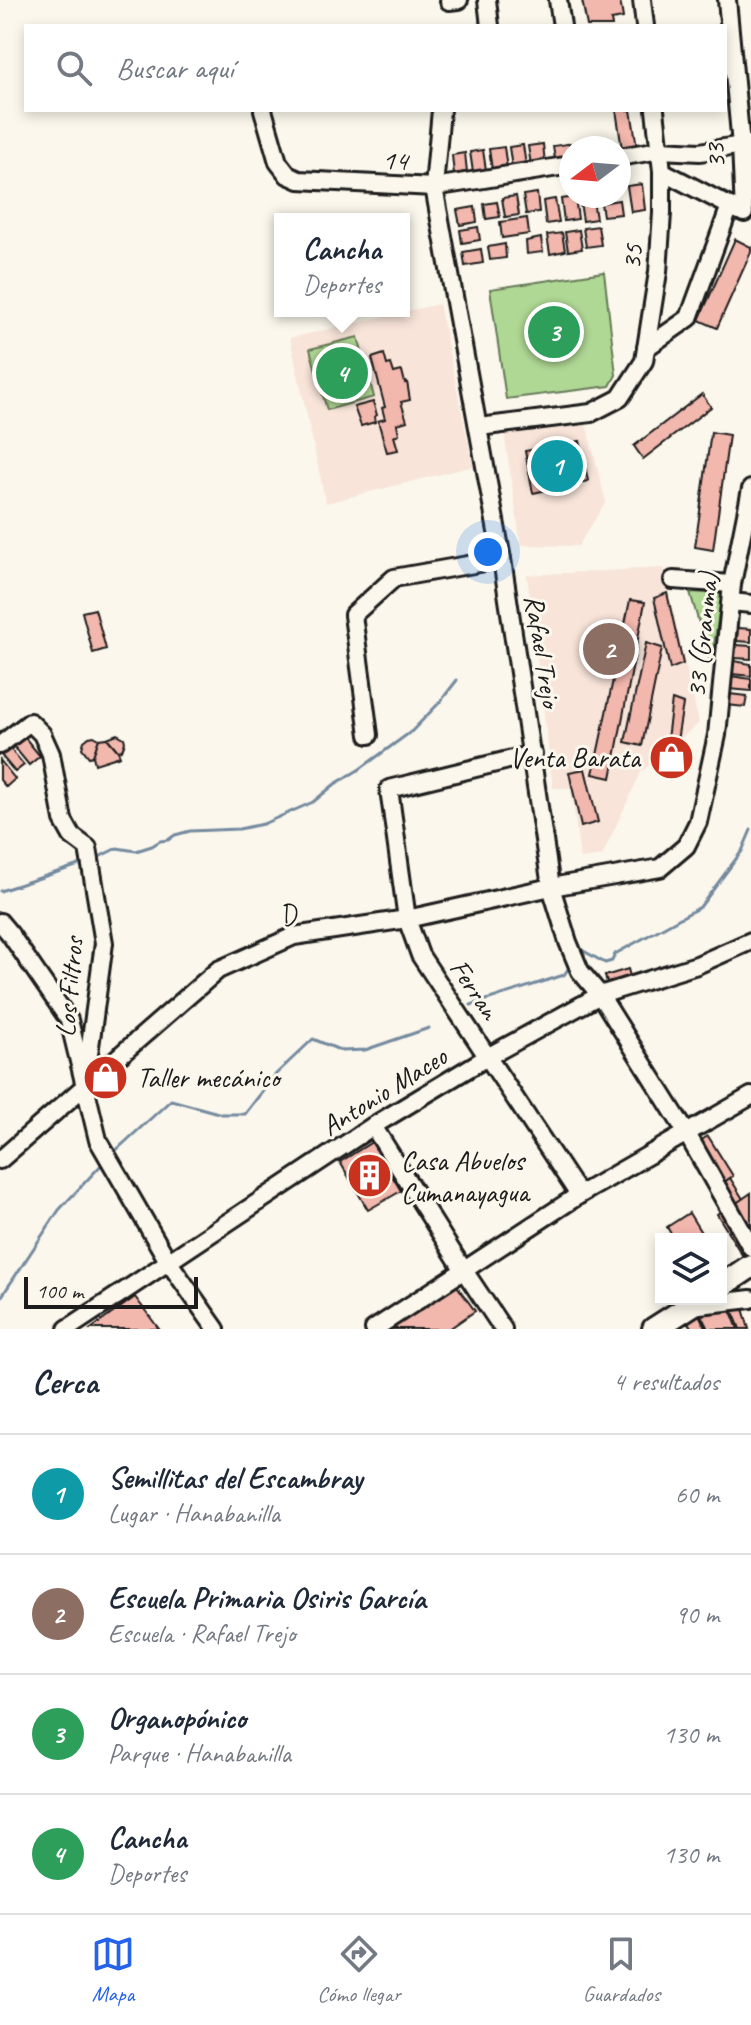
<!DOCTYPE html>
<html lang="es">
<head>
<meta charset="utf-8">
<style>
	body { margin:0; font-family:Caveat,sans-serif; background:#f2f2f3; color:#1f2937 }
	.controls { position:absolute; right:24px; bottom:24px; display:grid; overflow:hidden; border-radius:0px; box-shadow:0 4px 12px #0003 }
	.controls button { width:72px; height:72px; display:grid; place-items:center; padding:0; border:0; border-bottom:2px solid #e0e1e3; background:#fff; color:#1f2937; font:40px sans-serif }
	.compass { position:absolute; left:559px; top:136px; width:72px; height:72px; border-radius:50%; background:#fff; box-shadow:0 4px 12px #0003; rotate:254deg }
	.scale { position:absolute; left:24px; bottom:20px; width:174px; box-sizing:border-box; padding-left:8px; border:4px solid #1c1c1c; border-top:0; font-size:22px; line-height:28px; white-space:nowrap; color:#1c1c1c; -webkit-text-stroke:6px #fbf7ec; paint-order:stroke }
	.you { position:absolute; left:488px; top:552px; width:28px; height:28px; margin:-20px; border:6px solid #fff; border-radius:50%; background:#1a73e8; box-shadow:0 0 0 12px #1a73e833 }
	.badge { display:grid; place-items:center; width:52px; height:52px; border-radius:50%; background:#2563eb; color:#fff; font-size:26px; font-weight:700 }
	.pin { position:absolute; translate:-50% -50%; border:4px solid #fff; box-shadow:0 2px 8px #0006 }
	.popup { position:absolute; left:274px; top:213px; width:136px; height:104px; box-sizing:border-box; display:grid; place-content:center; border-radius:0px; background:#fff; filter:drop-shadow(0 2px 6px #0005); font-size:26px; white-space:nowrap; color:#747a83 }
	.popup b { font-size:30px; color:#1f2937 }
	.popup::after { content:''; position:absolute; left:50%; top:100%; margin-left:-16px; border:16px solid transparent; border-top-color:#fff }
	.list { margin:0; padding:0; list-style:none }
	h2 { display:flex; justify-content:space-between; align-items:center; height:104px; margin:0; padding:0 32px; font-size:34px }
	h2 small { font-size:26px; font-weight:400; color:#747a83 }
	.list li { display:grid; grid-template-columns:52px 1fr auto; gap:24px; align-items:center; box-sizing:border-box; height:120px; padding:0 32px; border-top:2px solid #e0e1e3 }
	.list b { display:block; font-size:30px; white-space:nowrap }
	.list p { margin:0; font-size:26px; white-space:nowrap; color:#747a83 }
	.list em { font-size:26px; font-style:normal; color:#747a83 }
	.icon { flex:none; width:44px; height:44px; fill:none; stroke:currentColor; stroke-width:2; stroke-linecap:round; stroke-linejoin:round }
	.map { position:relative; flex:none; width:751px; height:1329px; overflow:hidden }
	.search { position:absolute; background:#fff; box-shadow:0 4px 12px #0003; left:24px; right:24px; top:24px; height:88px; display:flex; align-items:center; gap:20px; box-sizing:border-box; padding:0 28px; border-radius:0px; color:#747a83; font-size:30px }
	.sheet { height:584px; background:#fff }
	nav { display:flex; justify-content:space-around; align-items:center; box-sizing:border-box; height:112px; border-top:2px solid #e0e1e3; background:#fff; font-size:22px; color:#747a83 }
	nav a { display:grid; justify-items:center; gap:4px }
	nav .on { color:#2563eb }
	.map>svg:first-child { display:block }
	.built { fill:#f8e4d9 }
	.green { fill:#b0d895; stroke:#667a58; stroke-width:2 }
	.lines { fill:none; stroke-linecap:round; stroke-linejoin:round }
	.stream { stroke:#748a9f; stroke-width:3 }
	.building { fill:#f2b7ad; stroke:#1c1c1c; stroke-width:2 }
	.minor-casing { stroke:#1c1c1c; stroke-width:22 }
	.major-casing { stroke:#1c1c1c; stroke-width:28 }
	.minor { stroke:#fbf7ec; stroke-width:16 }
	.major { stroke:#fbf7ec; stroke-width:22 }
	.labels { text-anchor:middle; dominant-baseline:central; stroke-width:6; stroke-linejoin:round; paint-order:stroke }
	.street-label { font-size:28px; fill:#1c1c1c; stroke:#fbf7ec }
	.poi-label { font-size:28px; fill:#1c1c1c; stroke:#fbf7ec; text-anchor:start }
</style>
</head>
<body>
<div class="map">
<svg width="751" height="1329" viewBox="0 0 751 1329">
	<rect width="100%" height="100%" fill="#fbf7ec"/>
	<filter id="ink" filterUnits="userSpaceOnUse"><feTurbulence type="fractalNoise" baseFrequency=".0125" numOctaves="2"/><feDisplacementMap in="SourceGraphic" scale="16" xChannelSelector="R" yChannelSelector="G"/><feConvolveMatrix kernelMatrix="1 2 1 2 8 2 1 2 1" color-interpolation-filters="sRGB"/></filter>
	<g filter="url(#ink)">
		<g class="built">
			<polygon points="439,304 473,466 326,503 290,338"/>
			<polygon points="586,424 606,502 578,546 521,545 504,432"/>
			<polygon points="663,568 699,723 641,772 602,856 580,859 571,788 553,788 527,575"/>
		</g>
		<g class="green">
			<polygon points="604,272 616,375 610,386 506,399 490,289"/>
			<polygon points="358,337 374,397 327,410 310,349"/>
			<polygon points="690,592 722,594 711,665"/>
		</g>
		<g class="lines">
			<g class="stream">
				<polyline points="95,859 117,848 136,851 152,846 160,841 168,840 175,835 190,831 239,829 263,824 313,802 335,784 360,769 412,731 440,702 457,680"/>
				<polyline points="0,891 85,863"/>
				<polyline points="579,953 582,950 605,963 612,961 615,954 700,907 742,851 751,830"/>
				<polyline points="471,1005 564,975 570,966"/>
				<polyline points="112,1154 171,1100 222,1114 245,1114 276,1074 313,1039 342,1051 365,1050 429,1028"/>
				<polyline points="0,1299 59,1210 104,1162"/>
			</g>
		</g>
		<g class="building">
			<polygon points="582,0 620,0 623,18 611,20 612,26 587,26"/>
			<polygon points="616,110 631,110 637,147 622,149"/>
			<polygon points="609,138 610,148 571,148 571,157 555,159 553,146"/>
			<polygon points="543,144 545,163 531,165 528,146"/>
			<polygon points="523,145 526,166 512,168 509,147"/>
			<polygon points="504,147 507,168 492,170 489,149"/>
			<polygon points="483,150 486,170 473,172 470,152"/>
			<polygon points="465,153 467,172 454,174 452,155"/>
			<polygon points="642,184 645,210 631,212 627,186"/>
			<polygon points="537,193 539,212 526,214 523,195"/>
			<polygon points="516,196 519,215 505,217 502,198"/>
			<polygon points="575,197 578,219 564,221 561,199"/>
			<polygon points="555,199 559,222 546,224 543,201"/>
			<polygon points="593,200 596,219 583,221 580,202"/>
			<polygon points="619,200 621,214 603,216 601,203"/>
			<polygon points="497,202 500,217 486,219 484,204"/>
			<polygon points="475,207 477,222 460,225 457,210"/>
			<polygon points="527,218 529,234 502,238 500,222"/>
			<polygon points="598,226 601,245 586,247 583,228"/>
			<polygon points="478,227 480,240 462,243 460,230"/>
			<polygon points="579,230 582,249 568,251 565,232"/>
			<polygon points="562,233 565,251 550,254 547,235"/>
			<polygon points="541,238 543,252 527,254 526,241"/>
			<polygon points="735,239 751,247 751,252 717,328 699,320"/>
			<polygon points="505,244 506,258 490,260 488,247"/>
			<polygon points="481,249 483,263 465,266 463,252"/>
			<polygon points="384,354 387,365 391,364 394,373 402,371 405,383 407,382 410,400 401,402 407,421 397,424 399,434 394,436 398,450 387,452 378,421 385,419 382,408 385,407 372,358"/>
			<polygon points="702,394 711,407 643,459 634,446"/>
			<polygon points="373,402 377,415 374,417 375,422 361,426 354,407"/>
			<polygon points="711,432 729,435 713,550 695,547"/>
			<polygon points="580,441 588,481 533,493 525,451"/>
			<polygon points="667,593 683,664 670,669 654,598"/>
			<polygon points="630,600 645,602 611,778 593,774"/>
			<polygon points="95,609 106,649 93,653 82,612"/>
			<polygon points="738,628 751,629 751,642 737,641"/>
			<polygon points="646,643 662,648 642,746 625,742"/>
			<polygon points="736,645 751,646 751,659 735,658"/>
			<polygon points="734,661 751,664 751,676 732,674"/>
			<polygon points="731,676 751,679 751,691 729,689"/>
			<polygon points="729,694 747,696 745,707 727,705"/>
			<polygon points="672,700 683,704 677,741 667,739"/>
			<polygon points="22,734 40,756 29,765 11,743"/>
			<polygon points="117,734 124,738 125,742 122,750 118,751 107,738"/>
			<polygon points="94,736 99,739 93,756 89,757 82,748 84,741 89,737"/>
			<polygon points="107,738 118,751 120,756 95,764 93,756 99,739"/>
			<polygon points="8,746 24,765 15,772 0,754"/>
			<polygon points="0,760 15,779 6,787 0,780"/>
			<polygon points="585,769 598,822 581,827 569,772"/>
			<polygon points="628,969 631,980 608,986 605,976"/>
			<polygon points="708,1136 733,1176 723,1183 698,1142"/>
			<polygon points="372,1142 401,1191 368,1210 340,1162"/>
			<polygon points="730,1178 743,1199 735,1204 723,1183"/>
			<polygon points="751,1193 751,1231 735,1204"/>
			<polygon points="724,1209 749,1251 742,1255 717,1214"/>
			<polygon points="689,1213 705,1239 674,1239 667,1227"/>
			<polygon points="455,1283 475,1311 449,1329 391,1329"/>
			<polygon points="135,1297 159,1329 91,1329"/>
			<polygon points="742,1305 749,1329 740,1329 731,1307"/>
			<polygon points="730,1309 738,1329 708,1329 700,1313"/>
			<polygon points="698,1312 706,1329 692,1329 686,1319"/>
		</g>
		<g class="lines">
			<defs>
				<g id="minor">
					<polyline points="487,0 490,26"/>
					<polyline points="558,0 562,26"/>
					<polyline points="642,0 645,26"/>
					<polyline points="727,0 741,145 744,213"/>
					<polyline points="449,1 459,0"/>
					<polyline points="263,110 278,162 288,175 299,180 434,187 571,165"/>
					<polyline points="441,110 434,187 502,559 551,887 568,942 580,971 600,995 686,1132 751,1247"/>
					<polyline points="619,157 660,150 700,152 748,144"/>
					<polyline points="662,171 739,211"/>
					<polyline points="646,348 689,318 730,206"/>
					<polyline points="479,427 591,413 620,398 644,361 658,272 662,213 662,171 655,110"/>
					<polyline points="673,580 732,584"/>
					<polyline points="731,602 751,604"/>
					<polyline points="369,735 353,615 394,578 502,559"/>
					<polyline points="0,745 30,722 42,734 51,754 63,820 72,836 88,848 104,943 86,1076"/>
					<polyline points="533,754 389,789 407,919 420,955 579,1195"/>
					<polyline points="0,922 10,934 69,1020 98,1140 168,1261 216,1329"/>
					<polyline points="373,1126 463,1269 503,1329"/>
					<polyline points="0,1160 218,970 294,936 407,919 551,887 660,868 686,846 698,822 717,735 732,584 751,489"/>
					<polyline points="691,1306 751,1299"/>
					<polyline points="67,1329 373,1126 489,1056 600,995 697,965 751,941"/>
					<polyline points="374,1329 579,1195 751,1096"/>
				</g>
				<g id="major">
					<polyline points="721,1286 751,1266"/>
					<polyline points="654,1329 701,1299"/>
				</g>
			</defs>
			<use href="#minor" class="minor-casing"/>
			<use href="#major" class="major-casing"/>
			<use href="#minor" class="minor"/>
			<use href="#major" class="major"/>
		</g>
	</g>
	<defs>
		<symbol id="shop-disc" viewBox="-11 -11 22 22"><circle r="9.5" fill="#c8321e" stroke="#fbf7ec"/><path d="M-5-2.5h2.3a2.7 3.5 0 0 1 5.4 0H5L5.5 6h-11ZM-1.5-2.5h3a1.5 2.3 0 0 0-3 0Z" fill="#fff"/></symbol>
		<symbol id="building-disc" viewBox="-11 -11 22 22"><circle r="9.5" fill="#c8321e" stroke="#fbf7ec"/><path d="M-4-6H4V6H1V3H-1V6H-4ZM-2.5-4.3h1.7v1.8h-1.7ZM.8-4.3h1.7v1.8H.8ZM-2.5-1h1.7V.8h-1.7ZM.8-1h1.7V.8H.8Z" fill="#fff"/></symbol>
	</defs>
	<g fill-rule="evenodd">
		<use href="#shop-disc" x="646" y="732" width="51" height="51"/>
		<use href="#shop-disc" x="80" y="1052" width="51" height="51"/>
		<use href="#building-disc" x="344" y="1150" width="51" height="51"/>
	</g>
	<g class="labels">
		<g class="street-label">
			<text transform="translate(715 156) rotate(-93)">33</text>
			<text transform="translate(395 160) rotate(2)">14</text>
			<text transform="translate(632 257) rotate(-85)">35</text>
			<text transform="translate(702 635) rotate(-84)">33 (Granma)</text>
			<text transform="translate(543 651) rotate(81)">Rafael Trejo</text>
			<text transform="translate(288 914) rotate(-16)">D</text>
			<text transform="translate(69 987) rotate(-85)">Los Filtros</text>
			<text transform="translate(475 989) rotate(56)">Ferran</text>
			<text transform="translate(384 1091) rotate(-32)">Antonio Maceo</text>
		</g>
		<g class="poi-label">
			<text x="640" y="757" text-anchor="end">Venta Barata</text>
			<text x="137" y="1077">Taller mecánico</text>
			<text x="401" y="1160">Casa Abuelos<tspan x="401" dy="32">Cumanayagua</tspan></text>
		</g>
	</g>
</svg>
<div class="controls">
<button><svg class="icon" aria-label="layers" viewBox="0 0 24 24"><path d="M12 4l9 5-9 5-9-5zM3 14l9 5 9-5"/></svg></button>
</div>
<svg class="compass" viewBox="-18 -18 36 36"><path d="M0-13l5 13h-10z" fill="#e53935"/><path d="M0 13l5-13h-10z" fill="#747a83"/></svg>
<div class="scale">100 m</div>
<div class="you"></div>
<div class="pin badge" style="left:557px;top:466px;background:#0f9aa8">1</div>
<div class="pin badge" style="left:609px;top:649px;background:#8d6e63">2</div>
<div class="pin badge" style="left:554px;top:332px;background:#2e9e5b">3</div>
<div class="pin badge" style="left:342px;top:373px;background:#2e9e5b">4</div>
<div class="popup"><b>Cancha</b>Deportes</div>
<div class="search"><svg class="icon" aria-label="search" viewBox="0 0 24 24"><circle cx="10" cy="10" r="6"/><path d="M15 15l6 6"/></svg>Buscar aquí</div>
</div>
<section class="sheet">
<h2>Cerca<small>4 resultados</small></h2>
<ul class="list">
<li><span class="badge" style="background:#0f9aa8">1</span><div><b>Semillitas del Escambray</b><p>Lugar · Hanabanilla</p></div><em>60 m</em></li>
<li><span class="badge" style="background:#8d6e63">2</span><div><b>Escuela Primaria Osiris García</b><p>Escuela · Rafael Trejo</p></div><em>90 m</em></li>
<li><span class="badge" style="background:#2e9e5b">3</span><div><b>Organopónico</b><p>Parque · Hanabanilla</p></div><em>130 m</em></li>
<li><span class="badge" style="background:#2e9e5b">4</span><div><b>Cancha</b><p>Deportes</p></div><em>130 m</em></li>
</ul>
</section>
<nav>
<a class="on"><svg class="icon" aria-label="map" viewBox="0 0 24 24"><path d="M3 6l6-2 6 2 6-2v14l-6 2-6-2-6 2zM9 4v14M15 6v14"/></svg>Mapa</a>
<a><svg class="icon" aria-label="directions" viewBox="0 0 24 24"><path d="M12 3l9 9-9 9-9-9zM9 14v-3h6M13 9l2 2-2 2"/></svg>Cómo llegar</a>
<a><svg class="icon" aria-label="saved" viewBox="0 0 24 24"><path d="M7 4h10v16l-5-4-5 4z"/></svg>Guardados</a>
</nav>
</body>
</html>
